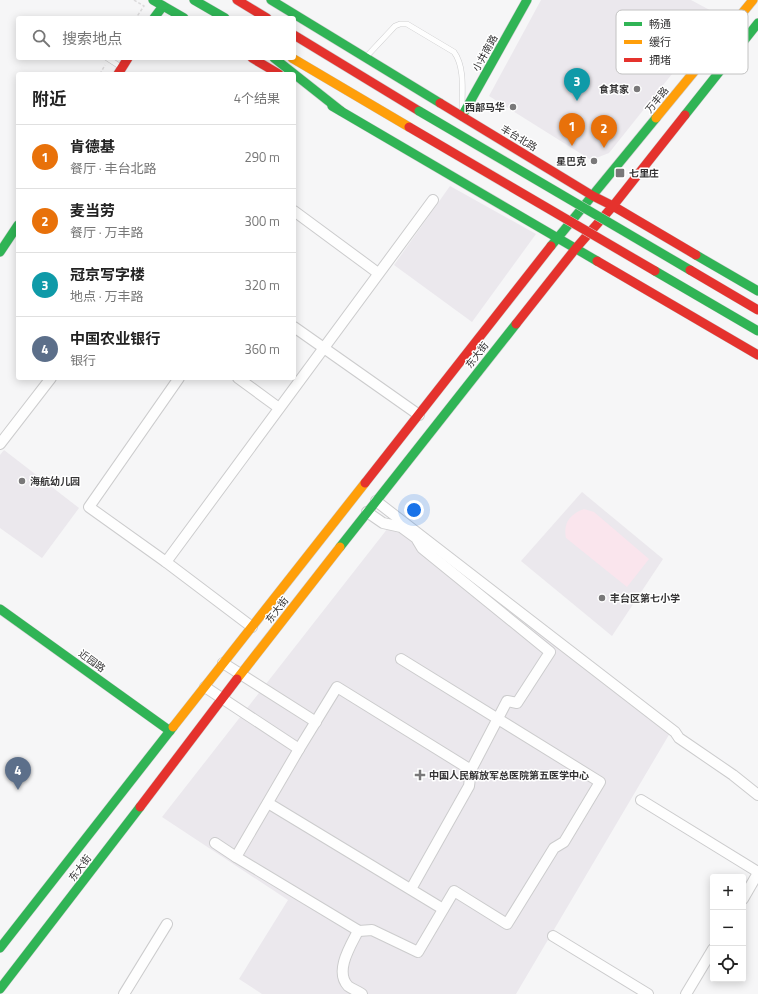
<!DOCTYPE html>
<html lang="zh">
<head>
<meta charset="utf-8">
<style>
	body { margin:0; font-family:"Titillium Web","Noto Sans SC",sans-serif; background:#f6f6f6; color:#222 }
	.controls { position:absolute; right:12px; bottom:12px; display:grid; overflow:hidden; border-radius:4px; box-shadow:0 2px 10px #0003 }
	.controls button { width:36px; height:36px; display:grid; place-items:center; padding:0; border:0; border-bottom:1px solid #e0e0e0; background:#fff; color:#222; font:20px sans-serif }
	.you { position:absolute; left:414px; top:510px; width:14px; height:14px; margin:-10px; border:3px solid #fff; border-radius:50%; background:#1a73e8; box-shadow:0 0 0 6px #1a73e833 }
	.badge { display:grid; place-items:center; width:26px; height:26px; border-radius:50%; background:#7c3aed; color:#fff; font-size:13px; font-weight:700 }
	.pin { position:absolute; translate:-50% -33px; filter:drop-shadow(0 1px 2px #0008) }
	.pin::after { content:''; position:absolute; top:21px; width:14px; height:12px; background:inherit; clip-path:polygon(0 0,100% 0,50% 100%) }
	.list { margin:0; padding:0; list-style:none }
	h2 { display:flex; justify-content:space-between; align-items:center; height:52px; margin:0; padding:0 16px; font-size:17px }
	h2 small { font-size:13px; font-weight:400; color:#767676 }
	.list li { display:grid; grid-template-columns:26px 1fr auto; gap:12px; align-items:center; box-sizing:border-box; height:64px; padding:0 16px; border-top:1px solid #e0e0e0 }
	.list b { display:block; font-size:15px; white-space:nowrap }
	.list p { margin:0; font-size:13px; white-space:nowrap; color:#767676 }
	.list em { font-size:13px; font-style:normal; color:#767676 }
	.icon { flex:none; width:22px; height:22px; fill:none; stroke:currentColor; stroke-width:2; stroke-linecap:round; stroke-linejoin:round }
	.map { position:relative; flex:none; width:758px; height:994px; overflow:hidden }
	.search { position:absolute; background:#fff; box-shadow:0 2px 10px #0003; left:16px; top:16px; width:280px; height:44px; display:flex; align-items:center; gap:10px; box-sizing:border-box; padding:0 14px; border-radius:4px; color:#767676; font-size:15px }
	.panel { position:absolute; background:#fff; box-shadow:0 2px 10px #0003; left:16px; top:72px; width:280px; height:308px; border-radius:4px }
	.map>svg:first-child { display:block }
	.built { fill:#ebe8ed }
	.garden { fill:#fae5ed }
	.lines { fill:none; stroke-linecap:round; stroke-linejoin:round }
	.lane-casing { stroke:#cccccd; stroke-width:6 }
	.street-casing { stroke:#cccccd; stroke-width:12 }
	.fast-casing { stroke:#cccccd; stroke-width:10 }
	.slow-casing { stroke:#cccccd; stroke-width:10 }
	.jam-casing { stroke:#cccccd; stroke-width:10 }
	.path { stroke:#dcdbdc; stroke-width:1.5; stroke-dasharray:3 2; stroke-linecap:butt }
	.lane { stroke:#fefefe; stroke-width:5 }
	.street { stroke:#fefefe; stroke-width:10 }
	.fast { stroke:#30b455; stroke-width:9 }
	.slow { stroke:#ff9f0a; stroke-width:9 }
	.jam { stroke:#e5322d; stroke-width:9 }
	.fast-bridge-casing { stroke:#d3d3d3; stroke-width:10; stroke-linecap:butt }
	.jam-bridge-casing { stroke:#d3d3d3; stroke-width:10; stroke-linecap:butt }
	.fast-bridge { stroke:#30b455; stroke-width:9 }
	.jam-bridge { stroke:#e5322d; stroke-width:9 }
	.poi-dot { fill:#797879; stroke:#fff; stroke-width:1.5 }
	.labels { text-anchor:middle; dominant-baseline:central; stroke-width:3; stroke-linejoin:round; paint-order:stroke }
	.street-label { font-size:10px; fill:#353435; stroke:#fff }
	.poi-label { font-size:10px; font-weight:bold; fill:#353435; stroke:#fff; text-anchor:start }
	.key { fill:#fff; stroke:#c2c2c2; stroke-width:1 }
	.key-label { font-size:11px; fill:#353435 }
</style>
</head>
<body>
<div class="map">
<svg width="758" height="994" viewBox="0 0 758 994">
	<rect width="100%" height="100%" fill="#f6f6f7"/>
	<g class="built">
		<polygon points="541,0 691,0 719,15 609,153 591,160 489,96"/>
		<polygon points="450,186 536,234 472,322 394,265"/>
		<polygon points="4,450 79,508 42,558 0,528 0,455"/>
		<polygon points="582,492 663,559 612,636 521,561"/>
		<polygon points="395,519 670,733 516,994 262,994 239,979 288,900 162,817"/>
	</g>
	<path class="garden" d="M584,509L594,512L649,559L627,587L566,538C563,523 570,514 584,509Z"/>
	<g class="lines">
		<defs>
			<g id="lane">
				<path d="M366,57L395,26L400,24H407L454,52C465,67 462,91 462,109"/>
				<polyline points="107,58 121,67"/>
			</g>
			<g id="street">
				<polyline points="294,211 378,273"/>
				<polyline points="294,327 419,415"/>
				<polyline points="179,378 89,507 166,562 252,627"/>
				<polyline points="238,378 279,408"/>
				<polyline points="0,444 51,378"/>
				<polyline points="376,501 675,732 679,738 733,775 758,795"/>
				<polyline points="166,562 433,200"/>
				<polyline points="223,663 316,722"/>
				<polyline points="205,687 299,749"/>
				<polyline points="641,800 758,872"/>
				<polyline points="268,803 443,909"/>
				<polyline points="215,843 236,857 359,931 372,930 418,952 454,891 507,924 554,848 564,842 600,782 401,659"/>
				<polyline points="236,857 299,749 337,687 471,770 507,701 517,703 550,652 422,548 416,538 401,527 383,523 367,512"/>
				<polyline points="411,889 469,786 471,770"/>
				<polyline points="743,899 758,873"/>
				<path d="M358,931C351,945 334,971 348,986C352,989 358,991 362,994"/>
				<polyline points="553,936 648,994"/>
				<polyline points="124,994 167,924"/>
				<polyline points="686,994 713,949"/>
			</g>
			<g id="fast">
				<polyline points="153,0 184,18"/>
				<polyline points="194,0 225,18"/>
				<polyline points="271,0 440,103"/>
				<polyline points="154,18 163,6"/>
				<polyline points="274,58 341,111"/>
				<polyline points="332,106 597,261"/>
				<polyline points="685,115 758,23"/>
				<polyline points="462,116 527,0"/>
				<polyline points="551,246 656,118"/>
				<polyline points="0,252 18,225"/>
				<polyline points="696,255 758,291"/>
				<polyline points="340,547 516,324"/>
				<polyline points="0,609 170,731"/>
				<polyline points="0,948 173,727"/>
				<polyline points="0,989 140,807"/>
			</g>
			<g id="slow">
				<polyline points="292,58 409,127"/>
				<polyline points="656,118 753,0"/>
				<polyline points="237,679 340,547"/>
				<polyline points="173,727 365,483"/>
			</g>
			<g id="jam">
				<polyline points="237,0 267,18"/>
				<polyline points="294,35 419,111"/>
				<polyline points="252,58 279,74"/>
				<polyline points="118,74 128,58"/>
				<polyline points="440,103 593,196 613,206 696,255"/>
				<polyline points="597,261 758,355"/>
				<polyline points="516,324 576,248 613,206 685,115"/>
				<polyline points="365,483 551,246"/>
				<polyline points="140,807 237,679"/>
			</g>
		</defs>
		<use href="#lane" class="lane-casing"/>
		<use href="#street" class="street-casing"/>
		<use href="#fast" class="fast-casing"/>
		<use href="#slow" class="slow-casing"/>
		<use href="#jam" class="jam-casing"/>
		<g class="path">
			<polyline points="134,0 144,6 136,18"/>
			<polyline points="100,74 105,65"/>
		</g>
		<use href="#lane" class="lane"/>
		<use href="#street" class="street"/>
		<use href="#fast" class="fast"/>
		<use href="#slow" class="slow"/>
		<use href="#jam" class="jam"/>
		<defs>
			<g id="fast-bridge">
				<polyline points="419,111 690,270"/>
				<polyline points="655,271 758,331"/>
			</g>
			<g id="jam-bridge">
				<polyline points="409,127 655,271"/>
				<polyline points="690,270 758,310"/>
			</g>
		</defs>
		<use href="#fast-bridge" class="fast-bridge-casing"/>
		<use href="#jam-bridge" class="jam-bridge-casing"/>
		<use href="#fast-bridge" class="fast-bridge"/>
		<use href="#jam-bridge" class="jam-bridge"/>
	</g>
	<g class="poi-dot">
		<circle cx="637" cy="89" r="4"/>
		<circle cx="513" cy="107" r="4"/>
		<circle cx="594" cy="161" r="4"/>
		<rect x="615" y="168" width="10" height="10" rx="2"/>
		<circle cx="22" cy="481" r="4"/>
		<circle cx="602" cy="598" r="4"/>
		<path d="M418 769h4v4h4v4h-4v4h-4v-4h-4v-4h4z"/>
	</g>
	<g class="labels">
		<g class="street-label">
			<text transform="translate(485 53) rotate(-61)">小井南路</text>
			<text transform="translate(657 100) rotate(-51)">万丰路</text>
			<text transform="translate(519 138) rotate(31)">丰台北路</text>
			<text transform="translate(477 355) rotate(-52)">东大街</text>
			<text transform="translate(277 610) rotate(-52)">东大街</text>
			<text transform="translate(92 661) rotate(36)">近园路</text>
			<text transform="translate(80 868) rotate(-53)">东大街</text>
		</g>
		<g class="poi-label">
			<text x="629" y="89" text-anchor="end">食其家</text>
			<text x="505" y="107" text-anchor="end">西部马华</text>
			<text x="586" y="161" text-anchor="end">星巴克</text>
			<text x="629" y="173">七里庄</text>
			<text x="30" y="481">海航幼儿园</text>
			<text x="610" y="598">丰台区第七小学</text>
			<text x="429" y="775">中国人民解放军总医院第五医学中心</text>
		</g>
	</g>
	<rect x="616" y="10" width="132" height="64" rx="6" class="key"/>
	<rect x="624" y="22" width="18" height="4" fill="#30b455"/>
	<rect x="624" y="40" width="18" height="4" fill="#ff9f0a"/>
	<rect x="624" y="58" width="18" height="4" fill="#e5322d"/>
	<g class="key-label">
		<text x="649" y="28">畅通</text>
		<text x="649" y="46">缓行</text>
		<text x="649" y="64">拥堵</text>
	</g>
</svg>
<div class="controls">
<button>+</button>
<button>−</button>
<button><svg class="icon" aria-label="locate" viewBox="0 0 24 24"><circle cx="12" cy="12" r="6"/><path d="M12 2v4M12 18v4M2 12h4M18 12h4"/></svg></button>
</div>
<div class="you"></div>
<div class="pin badge" style="left:572px;top:146px;background:#e8710a">1</div>
<div class="pin badge" style="left:604px;top:148px;background:#e8710a">2</div>
<div class="pin badge" style="left:577px;top:101px;background:#0f9aa8">3</div>
<div class="pin badge" style="left:18px;top:790px;background:#5c6f8a">4</div>
<div class="search"><svg class="icon" aria-label="search" viewBox="0 0 24 24"><circle cx="10" cy="10" r="6"/><path d="M15 15l6 6"/></svg>搜索地点</div>
<section class="panel">
<h2>附近<small>4个结果</small></h2>
<ul class="list">
<li><span class="badge" style="background:#e8710a">1</span><div><b>肯德基</b><p>餐厅 · 丰台北路</p></div><em>290 m</em></li>
<li><span class="badge" style="background:#e8710a">2</span><div><b>麦当劳</b><p>餐厅 · 万丰路</p></div><em>300 m</em></li>
<li><span class="badge" style="background:#0f9aa8">3</span><div><b>冠京写字楼</b><p>地点 · 万丰路</p></div><em>320 m</em></li>
<li><span class="badge" style="background:#5c6f8a">4</span><div><b>中国农业银行</b><p>银行</p></div><em>360 m</em></li>
</ul>
</section>
</div>
</body>
</html>
